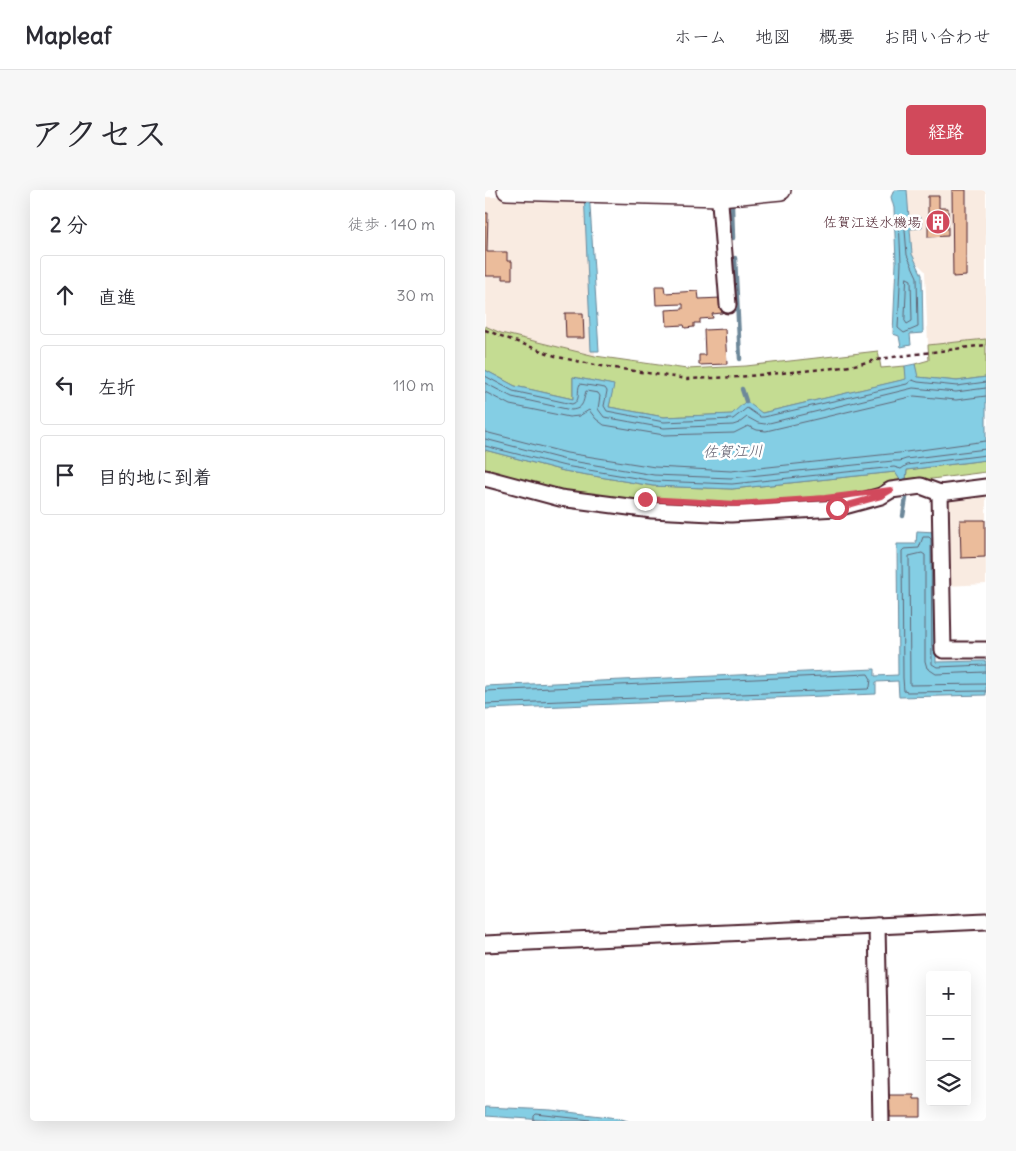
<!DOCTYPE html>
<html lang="ja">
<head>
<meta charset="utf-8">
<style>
	body { margin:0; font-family:Delius,"Klee One",sans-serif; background:#f7f7f7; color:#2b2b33 }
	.controls { position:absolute; right:15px; bottom:15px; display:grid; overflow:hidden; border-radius:5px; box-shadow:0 5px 20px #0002 }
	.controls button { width:45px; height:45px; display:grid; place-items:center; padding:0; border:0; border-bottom:1px solid #e1e1e2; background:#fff; color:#2b2b33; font:25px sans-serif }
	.stop { position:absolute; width:15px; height:15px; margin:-11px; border:4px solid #d1495b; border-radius:50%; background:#fff }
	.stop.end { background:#d1495b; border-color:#fff; box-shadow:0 1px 5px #0008 }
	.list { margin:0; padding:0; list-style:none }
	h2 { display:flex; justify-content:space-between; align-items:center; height:65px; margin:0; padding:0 20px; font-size:21px }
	h2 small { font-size:16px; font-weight:400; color:#7c7c81 }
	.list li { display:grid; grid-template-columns:32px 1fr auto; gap:15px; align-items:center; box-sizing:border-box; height:80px; margin:0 10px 10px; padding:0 10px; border:1px solid #e1e1e2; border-radius:5px }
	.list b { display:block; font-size:19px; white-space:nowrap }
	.list em { font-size:16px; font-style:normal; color:#7c7c81 }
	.icon { flex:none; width:28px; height:28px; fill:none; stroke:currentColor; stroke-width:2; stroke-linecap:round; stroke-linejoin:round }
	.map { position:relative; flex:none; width:501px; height:931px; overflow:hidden; border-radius:5px }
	header { display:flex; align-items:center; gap:30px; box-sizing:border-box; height:70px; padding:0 25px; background:#fff; border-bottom:1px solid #e1e1e2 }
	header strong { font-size:24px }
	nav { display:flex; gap:28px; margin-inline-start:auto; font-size:18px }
	.intro { display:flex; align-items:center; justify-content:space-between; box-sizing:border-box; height:120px; padding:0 30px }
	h1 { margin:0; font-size:35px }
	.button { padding:12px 22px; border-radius:5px; background:#d1495b; color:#fff; font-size:18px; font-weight:700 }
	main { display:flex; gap:30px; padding:0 30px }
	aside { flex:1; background:#fff; border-radius:5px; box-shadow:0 5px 20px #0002 }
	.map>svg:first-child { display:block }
	.built { fill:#f9ebe1 }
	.green { fill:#c4dc92; stroke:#877e5e }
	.water { fill:#84cee4; stroke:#6d889a }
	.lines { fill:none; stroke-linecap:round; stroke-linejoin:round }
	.shore { stroke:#616575; stroke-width:1 }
	.stream { stroke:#6d889a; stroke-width:4.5 }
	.building { fill:#ebbc9b; stroke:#4a1f2b }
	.minor-casing { stroke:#4a1f2b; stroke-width:19 }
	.major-casing { stroke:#4a1f2b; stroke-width:22 }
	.path { stroke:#4a1f2b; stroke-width:2.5; stroke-dasharray:4 4; stroke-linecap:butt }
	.minor { stroke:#fff; stroke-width:15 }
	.major { stroke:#fff; stroke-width:19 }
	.route { stroke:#d1495b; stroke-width:6 }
	.labels { text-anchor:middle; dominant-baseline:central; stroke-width:5; stroke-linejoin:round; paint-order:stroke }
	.poi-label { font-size:14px; fill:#4a1f2b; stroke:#fff; text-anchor:end }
	.water-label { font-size:15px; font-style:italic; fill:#5e5c6c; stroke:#fff }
</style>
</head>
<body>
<header>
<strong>Mapleaf</strong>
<nav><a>ホーム</a><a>地図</a><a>概要</a><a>お問い合わせ</a></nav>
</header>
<div class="intro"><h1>アクセス</h1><a class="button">経路</a></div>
<main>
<aside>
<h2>2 分<small>徒歩 · 140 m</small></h2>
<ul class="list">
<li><svg class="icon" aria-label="ahead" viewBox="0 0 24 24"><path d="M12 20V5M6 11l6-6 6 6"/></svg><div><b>直進</b></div><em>30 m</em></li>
<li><svg class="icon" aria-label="left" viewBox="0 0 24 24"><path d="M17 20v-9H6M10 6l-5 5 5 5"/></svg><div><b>左折</b></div><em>110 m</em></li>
<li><svg class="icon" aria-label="arrive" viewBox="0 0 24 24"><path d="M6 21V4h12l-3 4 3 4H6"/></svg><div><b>目的地に到着</b></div></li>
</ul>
</aside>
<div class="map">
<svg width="501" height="931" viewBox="0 0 501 931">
	<rect width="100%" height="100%" fill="#fff"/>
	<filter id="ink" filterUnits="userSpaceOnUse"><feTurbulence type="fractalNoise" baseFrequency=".02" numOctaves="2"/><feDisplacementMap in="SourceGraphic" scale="10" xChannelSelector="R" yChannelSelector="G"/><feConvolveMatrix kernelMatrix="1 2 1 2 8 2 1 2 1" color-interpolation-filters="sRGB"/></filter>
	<g filter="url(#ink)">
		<g class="built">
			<polygon points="419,0 501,0 501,149 443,155 440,81 424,65"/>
			<polygon points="0,7 102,8 110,166 16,143 0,136"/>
			<polygon points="501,303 501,394 462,396 462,308"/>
		</g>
		<g class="green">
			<polygon points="0,136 16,143 110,166 202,179 261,176 393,161 396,178 420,176 422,189 277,223 179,227 124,217 128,195 88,187 88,209 30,196 0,180"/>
			<polygon points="501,149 501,187 472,191 432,187 430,174 444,170 443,155"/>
			<polygon points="0,260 79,281 168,296 247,299 410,282 415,289 421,289 422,280 501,270 501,282 400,295 352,313 249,319 166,316 75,304 0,282"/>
		</g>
		<g class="water">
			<polygon points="99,0 104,0 114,161 106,161"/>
			<polygon points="409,0 422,0 424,28 436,28 437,38 425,39 427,64 437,85 438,143 425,144 426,155 416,157 414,146 408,144 411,73 409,18 406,7"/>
			<polygon points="430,174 433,187 472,191 501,187 501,270 422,280 421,289 415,290 410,282 247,299 168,296 79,281 0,260 0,180 30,196 88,209 88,187 129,195 124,217 179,227 247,224 261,211 277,223 421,189 420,176"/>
			<polygon points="432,341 451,342 451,472 501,471 501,505 414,507 413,491 391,492 391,504 0,519 0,496 390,479 390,486 413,485 412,354 431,354"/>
			<polygon points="0,917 66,920 133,928 143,931 74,931 0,926"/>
		</g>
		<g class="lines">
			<g class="shore">
				<polygon points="416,27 422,34 420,40 422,65 432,87 433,137 419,143 413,138 416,73 414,30"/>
				<polygon points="422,88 426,90 427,131 422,134 420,131"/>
				<path d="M0,186L28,201L87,214C97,211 91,201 95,194L120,198L122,201L119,216L122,221L179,232L248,229L262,218L275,227H279L422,194L427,190L433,192L472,196L501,192"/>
				<path d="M0,193L27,207L86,220C99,219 98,211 101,201L113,203L115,206L113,219L119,227L179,238L248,235L254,233L262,227L273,233L280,234L428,198L471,202L501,198"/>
				<polyline points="0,202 25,215 84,227 94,226 104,220 111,229 119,235 179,245 249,243 263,236 272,240 281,241 429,206 471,210 501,206"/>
				<polyline points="0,242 82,263 170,277 246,281 414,263 501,251"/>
				<polyline points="0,249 81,270 169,285 246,288 408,271 415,271 421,269 501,259"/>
				<polyline points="0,256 80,276 169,291 247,294 409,277 416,279 422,275 501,265"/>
				<polyline points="501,475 452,477 447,474 446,349 444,347 438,347 434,358 419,359 417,361 418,488 419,501 422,502 501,501"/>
				<polyline points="501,482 451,484 442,478 440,471 440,365 437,363 424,366 425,495 501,494"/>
				<polyline points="0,501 383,484 386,489 385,497 383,499 0,514"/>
				<polyline points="49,931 49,926 51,924 115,931"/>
			</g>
			<g class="stream">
				<polyline points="247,17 248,48"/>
				<polyline points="250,68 255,169"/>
				<polyline points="257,199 261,211"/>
				<polyline points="418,326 421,308"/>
			</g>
		</g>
		<g class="building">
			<polygon points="467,0 481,0 481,86 468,87"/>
			<polygon points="443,6 454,6 454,18 463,18 463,46 443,47"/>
			<polygon points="0,23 3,23 2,62 22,62 22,71 27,71 27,89 18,89 18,86 0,86"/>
			<polygon points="170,96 179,96 180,103 213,101 214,109 236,108 237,123 227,124 228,128 215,129 215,133 209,133 209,137 200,138 199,135 182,136 181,120 198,119 198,114 171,115"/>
			<polygon points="80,123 98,123 99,148 81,148"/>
			<polygon points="240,139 242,174 214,175 214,165 220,165 219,140"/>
			<polygon points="475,330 500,330 500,367 476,368"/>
			<polygon points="401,905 429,905 429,909 436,909 436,927 405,927 405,921 401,921"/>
		</g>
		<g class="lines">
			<defs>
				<g id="minor">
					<polyline points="234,0 243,115"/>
					<polyline points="0,288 75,308 167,320 246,324 352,318 396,306 406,300 436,296 455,303 501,297"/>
					<polyline points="455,303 458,460 501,460"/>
					<polyline points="392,736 396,931"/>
					<polyline points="0,754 501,731"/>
				</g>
				<polyline id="major" points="22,0 235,6 296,0"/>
			</defs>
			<use href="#minor" class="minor-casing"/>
			<use href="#major" class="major-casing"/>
			<polyline class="path" points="0,140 73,167 110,175 202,189 253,187 360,177 401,168 501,155"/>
			<use href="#minor" class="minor"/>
			<use href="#major" class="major"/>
		</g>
	</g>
	<g class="lines" filter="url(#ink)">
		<polyline class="route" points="160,309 252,314 340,308 406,300 396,306 352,318"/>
	</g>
	<defs>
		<symbol id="building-disc" viewBox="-11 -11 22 22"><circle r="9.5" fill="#d1495b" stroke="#fff"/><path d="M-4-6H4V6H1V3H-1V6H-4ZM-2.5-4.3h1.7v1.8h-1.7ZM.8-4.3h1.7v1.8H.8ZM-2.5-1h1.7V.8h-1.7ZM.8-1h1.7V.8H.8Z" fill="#fff"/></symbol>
	</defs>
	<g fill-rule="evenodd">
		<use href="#building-disc" x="439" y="18" width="28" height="28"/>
	</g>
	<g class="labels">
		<g class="poi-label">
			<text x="436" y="32">佐賀江送水機場</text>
		</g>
		<g class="water-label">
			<text transform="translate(248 261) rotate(-1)">佐賀江川</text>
		</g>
	</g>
</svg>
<div class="controls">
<button>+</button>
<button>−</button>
<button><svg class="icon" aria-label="layers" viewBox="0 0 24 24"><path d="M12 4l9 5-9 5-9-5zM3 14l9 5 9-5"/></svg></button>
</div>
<div class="stop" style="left:352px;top:318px"></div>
<div class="stop end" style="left:160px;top:309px"></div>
</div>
</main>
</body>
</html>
